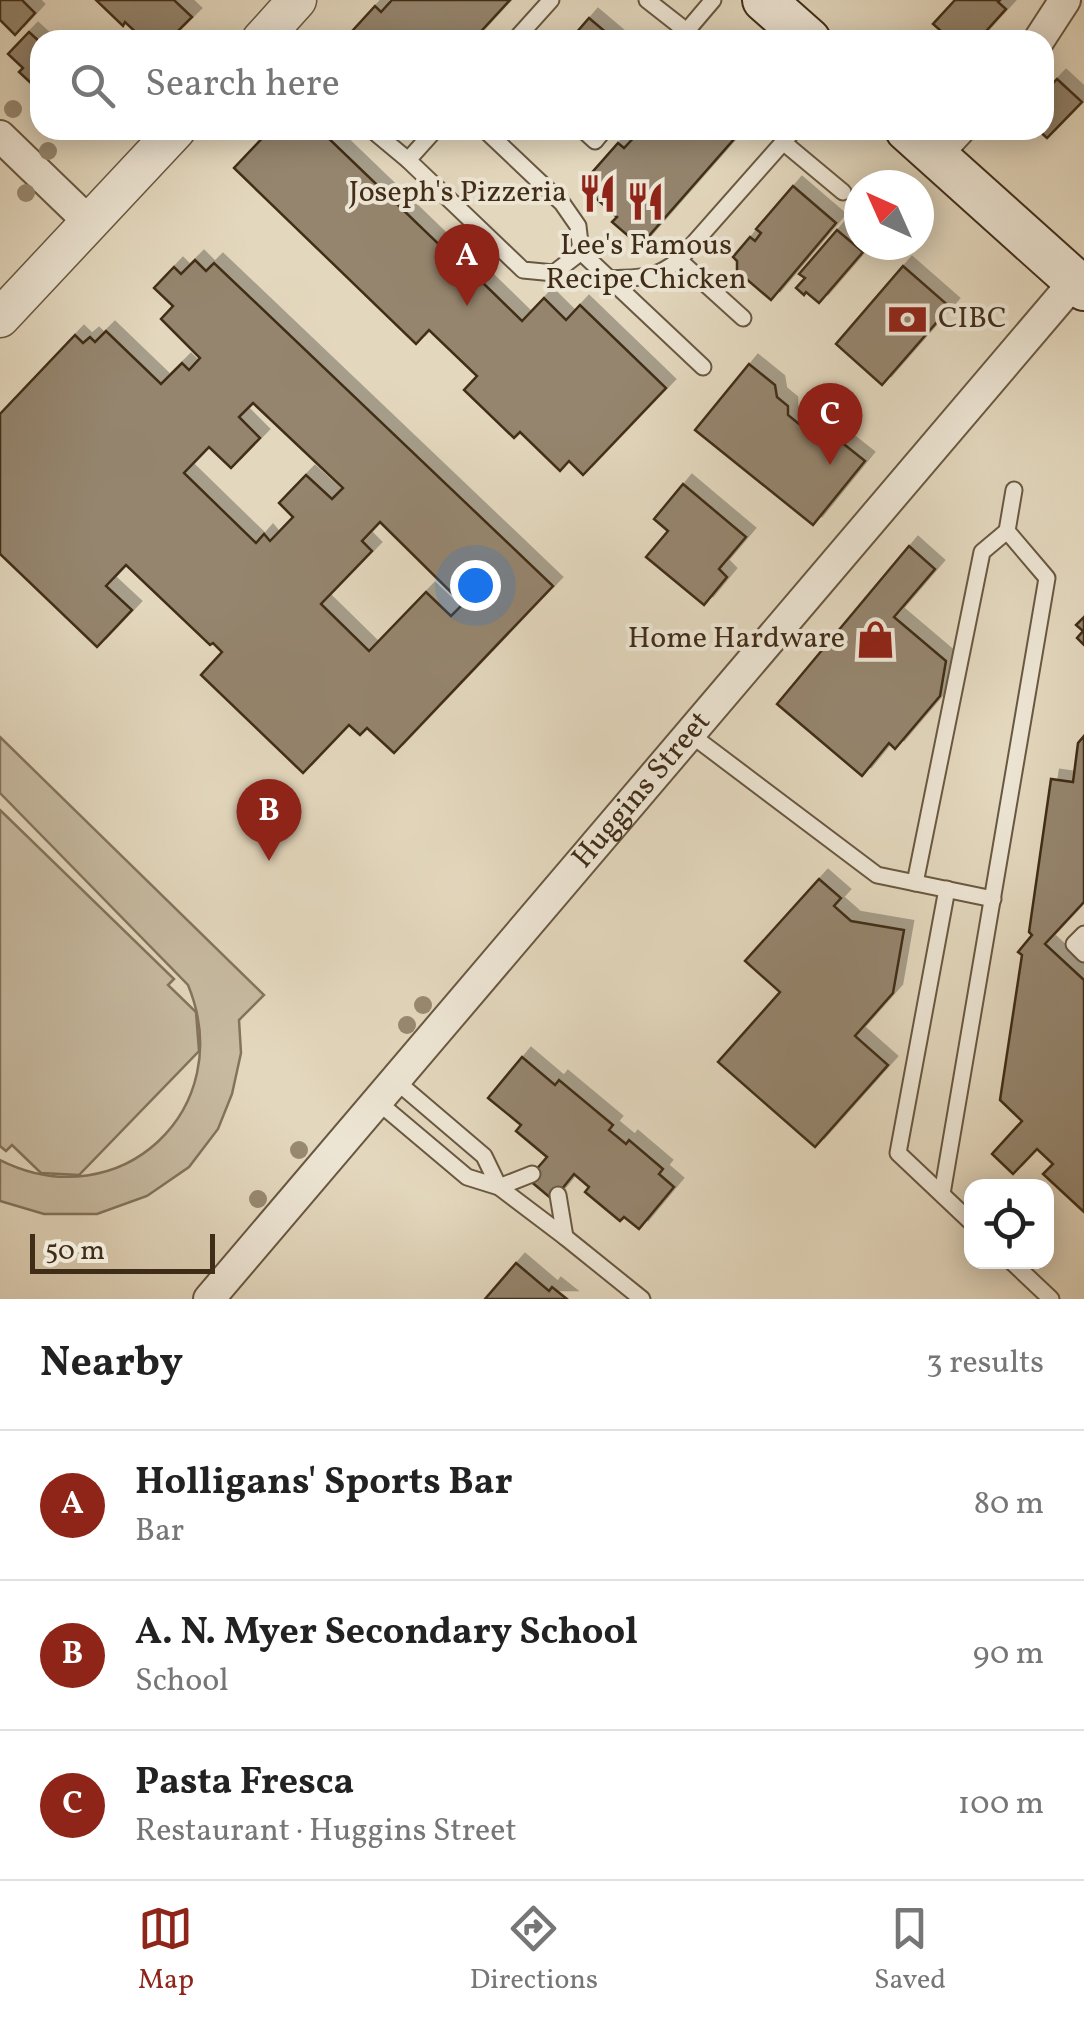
<!DOCTYPE html>
<html lang="en">
<head>
<meta charset="utf-8">
<style>
	body { margin:0; font-family:Vollkorn,serif; background:#f2f2f2; color:#222 }
	.controls { position:absolute; right:30px; bottom:30px; display:grid; overflow:hidden; border-radius:20px; box-shadow:0 5px 25px #0003 }
	.controls button { width:90px; height:90px; display:grid; place-items:center; padding:0; border:0; border-bottom:2px solid #e0e0e0; background:#fff; color:#222; font:50px sans-serif }
	.compass { position:absolute; left:844px; top:170px; width:90px; height:90px; border-radius:50%; background:#fff; box-shadow:0 5px 25px #0003; rotate:315deg }
	.scale { position:absolute; left:30px; bottom:25px; width:185px; box-sizing:border-box; padding-left:10px; border:5px solid #402d18; border-top:0; font-size:28px; line-height:35px; white-space:nowrap; color:#402d18; -webkit-text-stroke:8px #ede5d4; paint-order:stroke }
	.you { position:absolute; left:475px; top:585px; width:35px; height:35px; margin:-25px; border:8px solid #fff; border-radius:50%; background:#1a73e8; box-shadow:0 0 0 15px #1a73e833 }
	.badge { display:grid; place-items:center; width:65px; height:65px; border-radius:50%; background:#8f2418; color:#fff; font-size:32px; font-weight:700 }
	.pin { position:absolute; translate:-50% -82px; filter:drop-shadow(0 2px 5px #0008) }
	.pin::after { content:''; position:absolute; top:52px; width:35px; height:30px; background:inherit; clip-path:polygon(0 0,100% 0,50% 100%) }
	.list { margin:0; padding:0; list-style:none }
	h2 { display:flex; justify-content:space-between; align-items:center; height:130px; margin:0; padding:0 40px; font-size:42px }
	h2 small { font-size:32px; font-weight:400; color:#767676 }
	.list li { display:grid; grid-template-columns:65px 1fr auto; gap:30px; align-items:center; box-sizing:border-box; height:150px; padding:0 40px; border-top:2px solid #e0e0e0 }
	.list b { display:block; font-size:38px; white-space:nowrap }
	.list p { margin:0; font-size:32px; white-space:nowrap; color:#767676 }
	.list em { font-size:32px; font-style:normal; color:#767676 }
	.icon { flex:none; width:55px; height:55px; fill:none; stroke:currentColor; stroke-width:2; stroke-linecap:round; stroke-linejoin:round }
	.map { position:relative; flex:none; width:1084px; height:1299px; overflow:hidden }
	.search { position:absolute; background:#fff; box-shadow:0 5px 25px #0003; left:30px; right:30px; top:30px; height:110px; display:flex; align-items:center; gap:25px; box-sizing:border-box; padding:0 35px; border-radius:30px; color:#767676; font-size:38px }
	.sheet { height:580px; background:#fff }
	nav { display:flex; justify-content:space-around; align-items:center; box-sizing:border-box; height:140px; border-top:2px solid #e0e0e0; background:#fff; font-size:28px; color:#767676 }
	nav a { display:grid; justify-items:center; gap:5px }
	nav .on { color:#8f2418 }
	.map>svg:first-child { display:block }
	.garden { fill:#c7baa1; stroke:#84745c; stroke-width:2.5 }
	.building { fill:#95856e; stroke:#402d18; stroke-width:2.5; fill-rule:evenodd; filter:url(#shadow) }
	.lines { fill:none; stroke-linecap:round; stroke-linejoin:round }
	.service-casing { stroke:#695841; stroke-width:19 }
	.minor-casing { stroke:#695841; stroke-width:34 }
	.tertiary-casing { stroke:#695841; stroke-width:41 }
	.secondary-casing { stroke:#402d18; stroke-width:46 }
	.service { stroke:#ede5d4; stroke-width:15 }
	.minor { stroke:#ede5d4; stroke-width:30 }
	.tertiary { stroke:#ede5d4; stroke-width:38 }
	.secondary { stroke:#ede5d4; stroke-width:42 }
	.tree { fill:#988971 }
	.labels { text-anchor:middle; dominant-baseline:central; stroke-width:8; stroke-linejoin:round; paint-order:stroke }
	.poi-label { font-size:30px; fill:#402d18; stroke:#ede5d4; text-anchor:end }
	.street-label { font-size:30px; fill:#402d18; stroke:#ede5d4 }
</style>
</head>
<body>
<div class="map">
<svg width="1084" height="1299" viewBox="0 0 1084 1299">
	<defs>
		<filter id="shadow"><feDropShadow dx="9" dy="-9" stdDeviation="0" flood-color="#0004"/></filter>
	</defs>
	<rect width="100%" height="100%" fill="#e3d7bd"/>
	<filter id="stains"><feTurbulence type="fractalNoise" baseFrequency=".002" numOctaves="4"/><feColorMatrix values="0 0 0 0 .2 0 0 0 0 .09 0 0 0 0 .02 0 0 0 .5 -.17"/></filter>
	<radialGradient id="worn" r=".72"><stop offset=".6" stop-color="#630" stop-opacity="0"/><stop offset="1" stop-color="#630" stop-opacity=".3"/></radialGradient>
	<g class="garden">
		<path d="M0,737L264,995L239,1020L241,1053L232,1094L218,1129L189,1167L147,1196L97,1214H44L0,1201V1160C120,1220 239,1109 188,985L0,793Z"/>
		<polygon points="0,810 174,979 168,985 196,1012 199,1051 79,1175 41,1173 12,1145 6,1151 0,1146"/>
	</g>
	<g class="building">
		<polygon points="0,0 22,0 35,13 15,35 0,20"/>
		<polygon points="96,0 174,0 192,17 169,40 144,40 125,22 123,26"/>
		<polygon points="392,0 510,0 473,40 344,40 375,6 381,12"/>
		<polygon points="955,0 1000,0 998,2 1006,9 978,40 951,40 933,24"/>
		<polygon points="589,18 614,39 613,40 570,40"/>
		<polygon points="29,32 40,42 40,87 34,81 32,84 19,72 23,68 8,54"/>
		<polygon points="1057,79 1082,102 1047,138 1038,130 1044,130 1044,93"/>
		<polygon points="270,130 320,130 476,280 478,278 522,321 544,298 566,320 580,305 666,388 583,475 569,461 560,471 520,432 514,438 464,390 477,376 429,330 416,344 234,168"/>
		<polygon points="641,130 742,130 640,246 612,222 617,217 581,185 618,143 624,148"/>
		<polygon points="793,186 836,223 771,300 737,271 737,261 733,257 750,237 755,241 761,233 756,229"/>
		<polygon points="837,230 863,252 819,303 806,292 804,295 796,288 805,278 799,274"/>
		<path d="M195,260L206,271L214,263L553,586L394,753L367,728L360,735L349,725L303,773L201,675L222,652L213,643L210,645L126,565L106,586L132,610L97,647L0,554V414L75,335L83,343L90,337L95,342L106,331L161,384L182,363L189,370L200,358L161,319L173,306L154,288L174,267L181,274ZM253,403L343,488L332,499L306,475L279,503L293,517L270,541L264,534L256,543L184,473L209,447L231,468L260,438L239,417ZM380,522L463,604L451,616L426,592L369,651L321,604L372,551L362,541Z"/>
		<polygon points="903,266 950,307 882,385 836,344"/>
		<polygon points="749,364 775,385 777,397 788,406 788,415 810,433 819,431 830,441 840,441 865,461 813,525 695,430"/>
		<polygon points="683,484 746,537 719,569 727,577 704,605 646,557 668,531 654,519"/>
		<polygon points="909,546 935,569 894,617 946,661 940,696 895,749 889,743 862,776 777,704"/>
		<polygon points="1084,617 1084,645 1077,638 1083,631 1076,625"/>
		<polygon points="1084,736 1084,902 1045,944 1084,980 1084,1212 1043,1174 1053,1164 1037,1149 1013,1174 992,1154 1022,1121 1000,1100 1022,955 1018,952 1032,935 1029,932 1051,779 1073,782 1078,743"/>
		<polygon points="819,879 841,898 834,906 851,921 904,930 893,993 855,1036 888,1065 815,1147 718,1062 780,992 745,961"/>
		<polygon points="522,1057 555,1085 559,1080 613,1125 609,1130 626,1144 629,1140 663,1169 659,1174 674,1187 639,1229 624,1217 620,1221 585,1192 589,1187 574,1174 553,1200 528,1179 547,1157 516,1131 521,1125 488,1098"/>
		<polygon points="516,1263 549,1291 552,1287 567,1299 485,1299"/>
	</g>
	<g class="lines">
		<defs>
			<g id="service">
				<polyline points="647,0 698,40"/>
				<polyline points="515,40 551,0"/>
				<polyline points="679,40 713,0"/>
				<polyline points="372,130 408,160 523,270 554,273 581,252 703,367"/>
				<polyline points="485,130 562,203 578,226 581,252"/>
				<polyline points="583,130 595,141 604,130"/>
				<polyline points="783,142 843,192"/>
				<polyline points="408,160 435,130"/>
				<path d="M609,279C640,277 654,280 679,260"/>
				<polyline points="743,318 679,260 794,130"/>
				<polyline points="690,734 877,875 993,899"/>
				<polyline points="915,883 982,552 1007,531"/>
				<polyline points="947,889 898,1153 972,1223"/>
				<polyline points="1084,934 1074,944 1084,954"/>
				<polyline points="378,1102 467,1177 499,1187 484,1156 396,1081"/>
				<polyline points="532,1174 499,1187 565,1237 558,1195"/>
				<polyline points="942,1194 1047,578 1007,531 1014,490"/>
				<polyline points="565,1237 642,1299"/>
				<polyline points="1012,1262 1051,1299"/>
			</g>
			<g id="minor">
				<polyline points="1039,40 1065,0"/>
				<polyline points="0,136 89,222"/>
				<polyline points="935,156 959,130"/>
				<path id="s1" d="M209,1299L1075,281"/>
			</g>
			<g id="tertiary">
				<polyline points="261,40 297,0"/>
				<polyline points="0,318 176,130"/>
			</g>
			<g id="secondary">
				<polyline points="764,0 809,40"/>
				<polyline points="907,130 1084,289"/>
			</g>
		</defs>
		<use href="#service" class="service-casing"/>
		<use href="#minor" class="minor-casing"/>
		<use href="#tertiary" class="tertiary-casing"/>
		<use href="#secondary" class="secondary-casing"/>
		<use href="#service" class="service"/>
		<use href="#minor" class="minor"/>
		<use href="#tertiary" class="tertiary"/>
		<use href="#secondary" class="secondary"/>
	</g>
	<g class="tree">
		<circle cx="13" cy="109" r="9"/>
		<circle cx="48" cy="151" r="9"/>
		<circle cx="26" cy="193" r="9"/>
		<circle cx="423" cy="1005" r="9"/>
		<circle cx="407" cy="1025" r="9"/>
		<circle cx="299" cy="1150" r="9"/>
		<circle cx="258" cy="1199" r="9"/>
	</g>
	<defs>
		<symbol id="restaurant-bare" viewBox="-9 -9 18 18"><path d="M-5-6h1v4h1v-4h1v4h1v-4h1v5L-1.5 .5V6h-2V.5L-5-1ZM5-6V6H3V1.5H1.5Q1.5-4 5-6Z" fill="#8f2418" stroke="#ede5d4" stroke-width="2.5" paint-order="stroke"/></symbol>
		<symbol id="bank-bare" viewBox="-9 -9 18 18"><path d="M-6-4H6V4H-6ZM0-2.3a2.3 2.3 0 1 0 0 4.6a2.3 2.3 0 1 0 0-4.6Z" fill="#8f2418" stroke="#ede5d4" stroke-width="2.5" paint-order="stroke"/></symbol>
		<symbol id="shop-bare" viewBox="-9 -9 18 18"><path d="M-5-2.5h2.3a2.7 3.5 0 0 1 5.4 0H5L5.5 6h-11ZM-1.5-2.5h3a1.5 2.3 0 0 0-3 0Z" fill="#8f2418" stroke="#ede5d4" stroke-width="2.5" paint-order="stroke"/></symbol>
	</defs>
	<g fill-rule="evenodd">
		<use href="#restaurant-bare" x="570" y="166" width="55" height="55"/>
		<use href="#restaurant-bare" x="618" y="174" width="55" height="55"/>
		<use href="#bank-bare" x="880" y="292" width="55" height="55"/>
		<use href="#shop-bare" x="848" y="612" width="55" height="55"/>
	</g>
	<g class="labels">
		<g class="poi-label">
			<text x="567" y="193">Joseph's Pizzeria</text>
			<text x="646" y="246" text-anchor="middle">Lee's Famous<tspan x="646" dy="34">Recipe Chicken</tspan></text>
			<text x="938" y="319" text-anchor="start">CIBC</text>
			<text x="845" y="639">Home Hardware</text>
		</g>
		<g class="street-label">
			<text stroke="none"><textPath href="#s1" startOffset="668">Huggins Street</textPath></text>
		</g>
	</g>
	<rect width="100%" height="100%" filter="url(#stains)"/>
	<rect width="100%" height="100%" fill="url(#worn)"/>
</svg>
<div class="controls">
<button><svg class="icon" aria-label="locate" viewBox="0 0 24 24"><circle cx="12" cy="12" r="6"/><path d="M12 2v4M12 18v4M2 12h4M18 12h4"/></svg></button>
</div>
<svg class="compass" viewBox="-18 -18 36 36"><path d="M0-13l5 13h-10z" fill="#e53935"/><path d="M0 13l5-13h-10z" fill="#767676"/></svg>
<div class="scale">50 m</div>
<div class="you"></div>
<div class="pin badge" style="left:467px;top:306px">A</div>
<div class="pin badge" style="left:269px;top:861px">B</div>
<div class="pin badge" style="left:830px;top:465px">C</div>
<div class="search"><svg class="icon" aria-label="search" viewBox="0 0 24 24"><circle cx="10" cy="10" r="6"/><path d="M15 15l6 6"/></svg>Search here</div>
</div>
<section class="sheet">
<h2>Nearby<small>3 results</small></h2>
<ul class="list">
<li><span class="badge">A</span><div><b>Holligans' Sports Bar</b><p>Bar</p></div><em>80 m</em></li>
<li><span class="badge">B</span><div><b>A. N. Myer Secondary School</b><p>School</p></div><em>90 m</em></li>
<li><span class="badge">C</span><div><b>Pasta Fresca</b><p>Restaurant · Huggins Street</p></div><em>100 m</em></li>
</ul>
</section>
<nav>
<a class="on"><svg class="icon" aria-label="map" viewBox="0 0 24 24"><path d="M3 6l6-2 6 2 6-2v14l-6 2-6-2-6 2zM9 4v14M15 6v14"/></svg>Map</a>
<a><svg class="icon" aria-label="directions" viewBox="0 0 24 24"><path d="M12 3l9 9-9 9-9-9zM9 14v-3h6M13 9l2 2-2 2"/></svg>Directions</a>
<a><svg class="icon" aria-label="saved" viewBox="0 0 24 24"><path d="M7 4h10v16l-5-4-5 4z"/></svg>Saved</a>
</nav>
</body>
</html>
